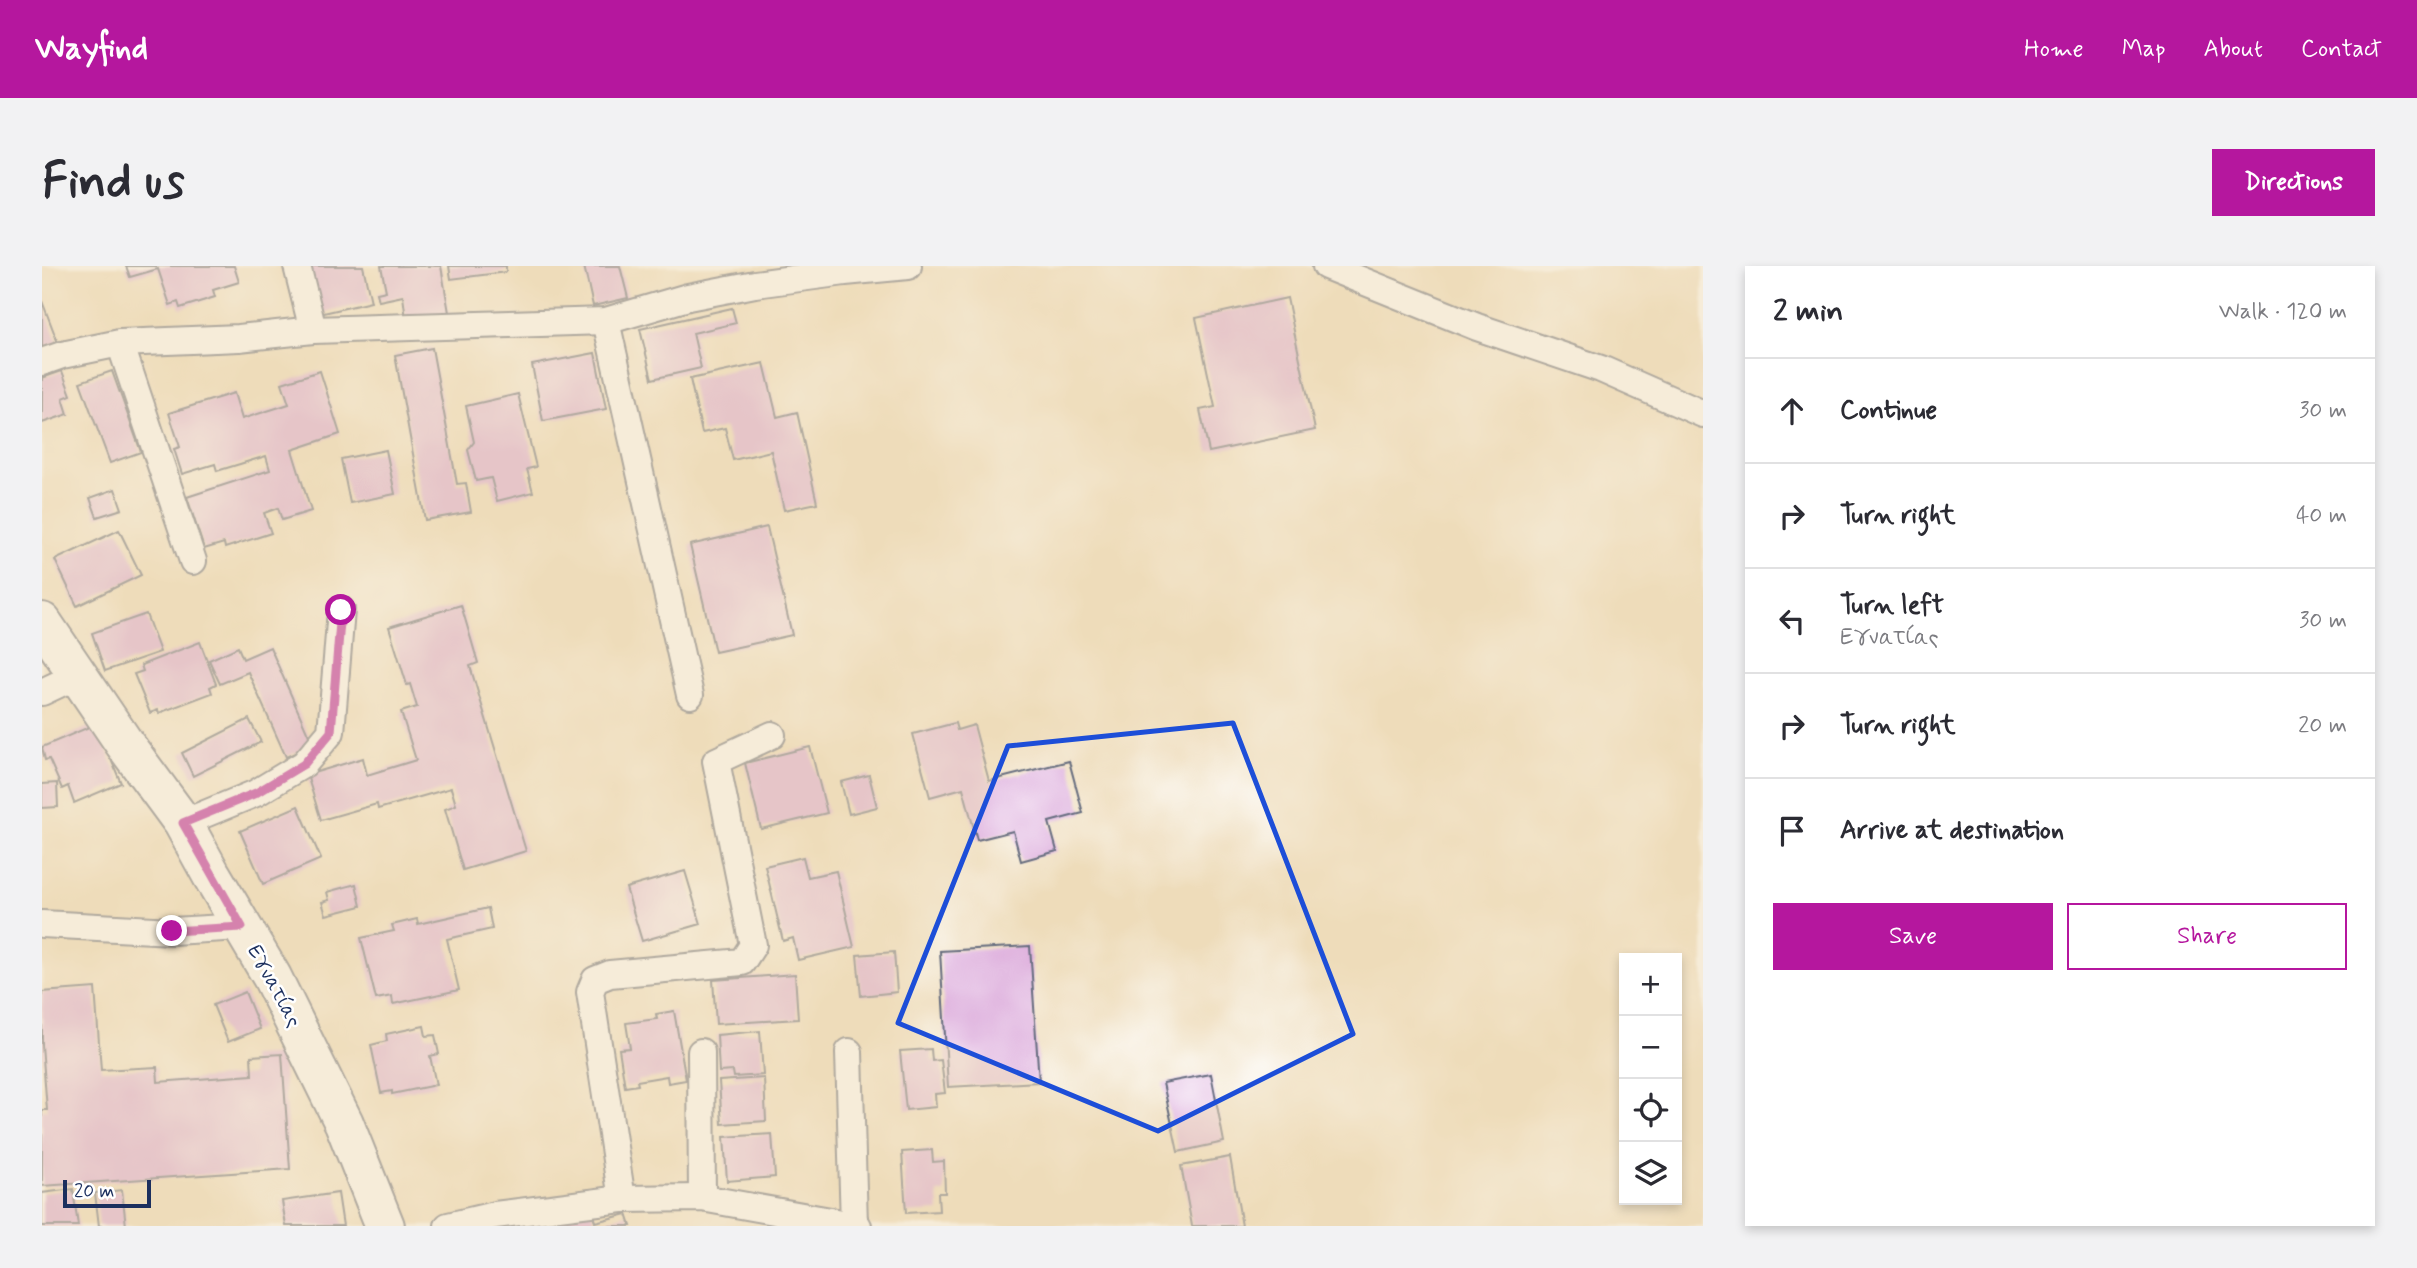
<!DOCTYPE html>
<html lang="en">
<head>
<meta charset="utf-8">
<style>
	body { margin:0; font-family:Mynerve,sans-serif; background:#f2f2f3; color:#2b2b33 }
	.controls { position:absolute; right:21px; bottom:21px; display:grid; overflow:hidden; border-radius:0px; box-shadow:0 4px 10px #0003 }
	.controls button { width:63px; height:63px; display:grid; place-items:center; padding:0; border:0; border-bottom:2px solid #e1e1e2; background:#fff; color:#2b2b33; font:35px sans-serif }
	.scale { position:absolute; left:21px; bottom:18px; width:88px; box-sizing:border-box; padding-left:7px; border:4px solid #1b2f5e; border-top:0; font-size:19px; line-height:24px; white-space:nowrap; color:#1b2f5e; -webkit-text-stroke:5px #fff; paint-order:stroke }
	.stop { position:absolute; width:21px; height:21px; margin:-16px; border:5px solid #b5179e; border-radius:50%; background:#fff }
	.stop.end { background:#b5179e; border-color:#fff; box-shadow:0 2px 7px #0008 }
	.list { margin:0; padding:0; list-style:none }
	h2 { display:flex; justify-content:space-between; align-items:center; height:91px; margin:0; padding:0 28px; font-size:30px }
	h2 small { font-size:23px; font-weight:400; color:#7c7c81 }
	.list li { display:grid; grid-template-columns:46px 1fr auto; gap:21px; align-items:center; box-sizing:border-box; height:105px; padding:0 28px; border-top:2px solid #e1e1e2 }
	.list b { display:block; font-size:26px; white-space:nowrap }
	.list p { margin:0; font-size:23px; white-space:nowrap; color:#7c7c81 }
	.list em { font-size:23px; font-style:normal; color:#7c7c81 }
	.actions { display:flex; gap:14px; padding:21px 28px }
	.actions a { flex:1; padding:16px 0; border:2px solid #b5179e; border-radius:0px; text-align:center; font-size:24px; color:#b5179e }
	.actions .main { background:#b5179e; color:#fff }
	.icon { flex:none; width:38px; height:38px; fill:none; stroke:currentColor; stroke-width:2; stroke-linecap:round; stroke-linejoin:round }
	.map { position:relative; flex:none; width:1661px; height:960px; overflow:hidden; border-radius:0px }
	header { display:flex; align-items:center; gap:42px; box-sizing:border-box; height:98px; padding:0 35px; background:#b5179e; color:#fff }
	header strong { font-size:33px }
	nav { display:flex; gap:38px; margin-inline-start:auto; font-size:24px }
	.intro { display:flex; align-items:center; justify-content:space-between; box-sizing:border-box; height:168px; padding:0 42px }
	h1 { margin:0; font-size:49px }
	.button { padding:18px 32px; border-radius:0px; background:#b5179e; color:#fff; font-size:24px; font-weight:700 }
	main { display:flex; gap:42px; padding:0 42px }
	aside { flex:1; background:#fff; border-radius:0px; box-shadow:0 4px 10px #0003 }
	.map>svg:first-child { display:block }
	.building { fill:#dba9da }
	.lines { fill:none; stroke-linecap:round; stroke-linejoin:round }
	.street-casing { stroke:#656c7e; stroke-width:30 }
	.secondary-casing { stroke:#656c7e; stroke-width:42 }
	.street { stroke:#fff; stroke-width:26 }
	.secondary { stroke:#fff; stroke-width:38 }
	.route { stroke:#b5179e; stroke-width:9 }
	.marked { fill:none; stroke:#1d4ed8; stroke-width:5; stroke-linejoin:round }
	.labels { text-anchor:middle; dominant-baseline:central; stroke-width:5; stroke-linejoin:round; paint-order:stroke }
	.street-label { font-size:21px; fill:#1b2f5e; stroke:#fff }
</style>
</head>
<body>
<header>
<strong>Wayfind</strong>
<nav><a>Home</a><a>Map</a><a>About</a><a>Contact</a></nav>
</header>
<div class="intro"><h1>Find us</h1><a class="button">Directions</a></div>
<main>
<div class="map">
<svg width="1661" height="960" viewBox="0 0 1661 960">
	<rect width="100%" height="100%" fill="#fff"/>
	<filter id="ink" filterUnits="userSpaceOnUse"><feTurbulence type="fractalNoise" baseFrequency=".0143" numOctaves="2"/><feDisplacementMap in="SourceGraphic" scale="14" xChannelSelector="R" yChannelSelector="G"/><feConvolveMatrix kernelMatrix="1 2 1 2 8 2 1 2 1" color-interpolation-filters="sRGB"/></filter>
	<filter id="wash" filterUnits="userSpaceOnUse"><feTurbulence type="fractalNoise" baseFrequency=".00686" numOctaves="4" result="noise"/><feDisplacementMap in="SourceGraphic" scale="28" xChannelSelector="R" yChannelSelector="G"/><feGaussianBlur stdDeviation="1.57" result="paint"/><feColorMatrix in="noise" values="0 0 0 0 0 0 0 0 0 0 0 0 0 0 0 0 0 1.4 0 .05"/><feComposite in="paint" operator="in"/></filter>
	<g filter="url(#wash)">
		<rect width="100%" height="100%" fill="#eedcba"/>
		<g id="blocks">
			<g class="building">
				<polygon points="84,0 192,0 197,16 171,24 173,31 138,42 136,36 128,39 116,3 88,11"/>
				<polygon points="262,0 321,0 329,36 273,49"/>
				<polygon points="339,0 399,0 409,58 364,53 361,30 337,35 335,27 344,25"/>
				<polygon points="407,0 464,0 464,6 409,13"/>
				<polygon points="542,0 578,0 586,32 551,40"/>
				<polygon points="1245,32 1273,164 1167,186 1158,144 1173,141 1154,52"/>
				<polygon points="0,35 16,77 0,82"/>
				<polygon points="690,42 694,57 651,67 659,102 610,113 598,63"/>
				<polygon points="390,82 415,218 424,217 429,246 383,254 353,89"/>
				<polygon points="553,87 564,143 501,155 490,99"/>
				<polygon points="722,97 735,151 755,146 775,237 742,244 729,185 691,194 683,162 660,167 648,113"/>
				<polygon points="20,105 29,129 21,132 26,148 0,157 0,112"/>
				<polygon points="70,105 99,186 68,197 38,116"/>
				<polygon points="278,105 298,168 250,184 269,245 240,254 236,242 222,247 229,267 183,282 182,277 162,283 145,231 228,204 224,190 175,205 173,198 140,208 132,183 138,181 127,147 192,127 200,153 247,138 240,117"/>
				<polygon points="476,128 494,201 485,203 491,226 455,235 449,212 434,215 426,184 432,176 424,140"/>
				<polygon points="344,184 353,228 308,237 299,193"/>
				<polygon points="73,223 80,243 55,251 48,232"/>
				<polygon points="725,261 750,369 673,386 648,279"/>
				<polygon points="77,264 99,309 35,340 13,294"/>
				<polygon points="419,339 436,397 428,400 484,585 421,604 403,543 414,539 409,522 336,543 335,538 279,554 265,509 321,492 325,509 374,494 359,446 375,441 368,418 365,419 347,361"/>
				<polygon points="104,348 118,386 63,405 50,367"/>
				<polygon points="158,376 174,418 168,421 170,427 117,447 116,444 108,447 92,408 101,405 99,399"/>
				<polygon points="196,381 201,393 228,381 271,479 244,491 206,406 178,418 167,394"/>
				<polygon points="207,453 219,476 151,510 140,487"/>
				<polygon points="913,457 915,464 932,459 947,515 1027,495 1041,547 1007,556 1015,585 979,595 971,565 935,574 921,522 888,531 871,468"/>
				<polygon points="54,458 79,517 32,537 26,520 20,523 7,493 3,494 0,481"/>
				<polygon points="768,481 785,547 719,563 703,497"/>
				<polygon points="827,509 835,541 807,548 799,516"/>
				<polygon points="15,517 16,541 0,542 0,518"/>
				<polygon points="256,540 279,593 221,618 198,565"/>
				<polygon points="761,591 766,611 794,605 812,681 756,694 751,672 741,675 723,600"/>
				<polygon points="643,605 659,658 600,675 584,622"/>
				<polygon points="314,618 319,640 284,649 280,636 287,634 285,626"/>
				<polygon points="446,642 450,663 405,673 417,724 351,738 350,730 334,733 319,672 352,665 350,659 375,653 376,658"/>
				<polygon points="988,680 997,816 906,821 898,685"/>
				<polygon points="852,686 855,726 819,730 815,689"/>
				<polygon points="753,708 756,753 674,758 671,714"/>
				<polygon points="53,722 59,804 115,801 116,816 210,809 209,790 240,788 248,903 0,920 0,844 5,844 0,779 0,726"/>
				<polygon points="203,726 218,763 186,776 171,739"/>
				<polygon points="632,745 644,814 626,817 625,810 595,815 596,819 583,821 577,783 588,782 584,757 615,753 614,748"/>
				<polygon points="382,760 384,770 393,769 397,788 388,790 394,819 350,828 350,825 339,827 329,779 345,775 344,768"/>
				<polygon points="718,765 721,809 692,811 691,805 677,806 675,769"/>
				<polygon points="889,783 890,795 899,794 903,827 893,828 894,841 864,844 858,785"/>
				<polygon points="1169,808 1182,876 1136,886 1121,817"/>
				<polygon points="722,812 724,855 680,858 677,815"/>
				<polygon points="730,868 733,911 685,915 682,871"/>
				<polygon points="890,884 891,896 902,895 903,927 896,927 897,945 864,947 860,886"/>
				<polygon points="1188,891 1200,960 1150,960 1139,900"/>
				<polygon points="31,923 36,960 0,960 0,927"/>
				<polygon points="80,924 84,960 57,960 53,927"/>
				<polygon points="296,927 301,960 244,960 240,935"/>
				<polygon points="550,944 553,956 585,948 589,960 493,960"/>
			</g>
		</g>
	</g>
	<g filter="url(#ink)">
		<use href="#blocks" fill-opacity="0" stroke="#656c7e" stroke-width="2"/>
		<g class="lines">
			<defs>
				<g id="street">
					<polyline points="255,0 271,64"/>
					<polyline points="1284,0 1435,61 1559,103 1661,148"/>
					<polyline points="564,55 648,429"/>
					<polyline points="78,77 151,295"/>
					<polyline points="0,96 20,89 78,77 197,72 271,64 564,55 646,31 713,18 803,6 866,0"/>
					<polyline points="0,426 36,409"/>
					<polyline points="141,557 214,527 262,498 289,466 299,344"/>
					<polyline points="0,658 130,665 200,661"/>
					<polyline points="659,786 660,932"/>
					<polyline points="807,786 812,959"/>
					<polyline points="580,933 548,726 553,714 568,708 700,696 711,679 674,495 730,469"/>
					<polyline points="406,960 453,949 580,933 660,932 816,960"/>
				</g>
				<polyline id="secondary" points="0,356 82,477 141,557 169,608 230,711 302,857 343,960"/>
			</defs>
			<use href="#street" class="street-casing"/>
			<use href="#secondary" class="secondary-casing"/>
			<use href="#street" class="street"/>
			<use href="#secondary" class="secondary"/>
		</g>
	</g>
	<g class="lines" filter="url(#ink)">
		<polyline class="route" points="130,665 200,661 141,557 214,527 262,498 289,466 299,344"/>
	</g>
	<path d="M0 0H1661V960H0ZM1191,457L1311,768L1116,865L856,757L966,480Z" fill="#eedcba" fill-opacity=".55" fill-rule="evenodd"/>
	<path class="marked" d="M1191,457L1311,768L1116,865L856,757L966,480Z"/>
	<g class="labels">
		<g class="street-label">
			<text transform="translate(232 720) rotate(62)">Εγνατίας</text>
		</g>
	</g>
</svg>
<div class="controls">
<button>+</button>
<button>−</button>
<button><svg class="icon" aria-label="locate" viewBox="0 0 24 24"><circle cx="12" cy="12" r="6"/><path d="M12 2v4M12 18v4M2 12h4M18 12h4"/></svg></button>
<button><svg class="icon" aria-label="layers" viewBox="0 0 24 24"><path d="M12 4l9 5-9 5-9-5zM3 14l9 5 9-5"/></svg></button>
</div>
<div class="scale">20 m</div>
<div class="stop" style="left:299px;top:344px"></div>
<div class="stop end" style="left:130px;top:665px"></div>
</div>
<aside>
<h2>2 min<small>Walk · 120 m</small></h2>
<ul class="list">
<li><svg class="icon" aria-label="ahead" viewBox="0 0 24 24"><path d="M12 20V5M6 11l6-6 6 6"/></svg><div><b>Continue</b></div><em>30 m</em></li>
<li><svg class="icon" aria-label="right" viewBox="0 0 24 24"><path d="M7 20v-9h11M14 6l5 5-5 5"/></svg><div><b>Turn right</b></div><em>40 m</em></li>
<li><svg class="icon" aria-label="left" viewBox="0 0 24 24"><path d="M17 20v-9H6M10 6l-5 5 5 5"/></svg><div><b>Turn left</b><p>Εγνατίας</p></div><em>30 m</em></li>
<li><svg class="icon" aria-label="right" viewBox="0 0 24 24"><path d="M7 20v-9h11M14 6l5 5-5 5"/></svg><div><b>Turn right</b></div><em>20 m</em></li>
<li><svg class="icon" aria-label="arrive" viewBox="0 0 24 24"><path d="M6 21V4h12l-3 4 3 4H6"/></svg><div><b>Arrive at destination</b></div></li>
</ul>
<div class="actions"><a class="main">Save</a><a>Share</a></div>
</aside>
</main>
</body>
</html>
